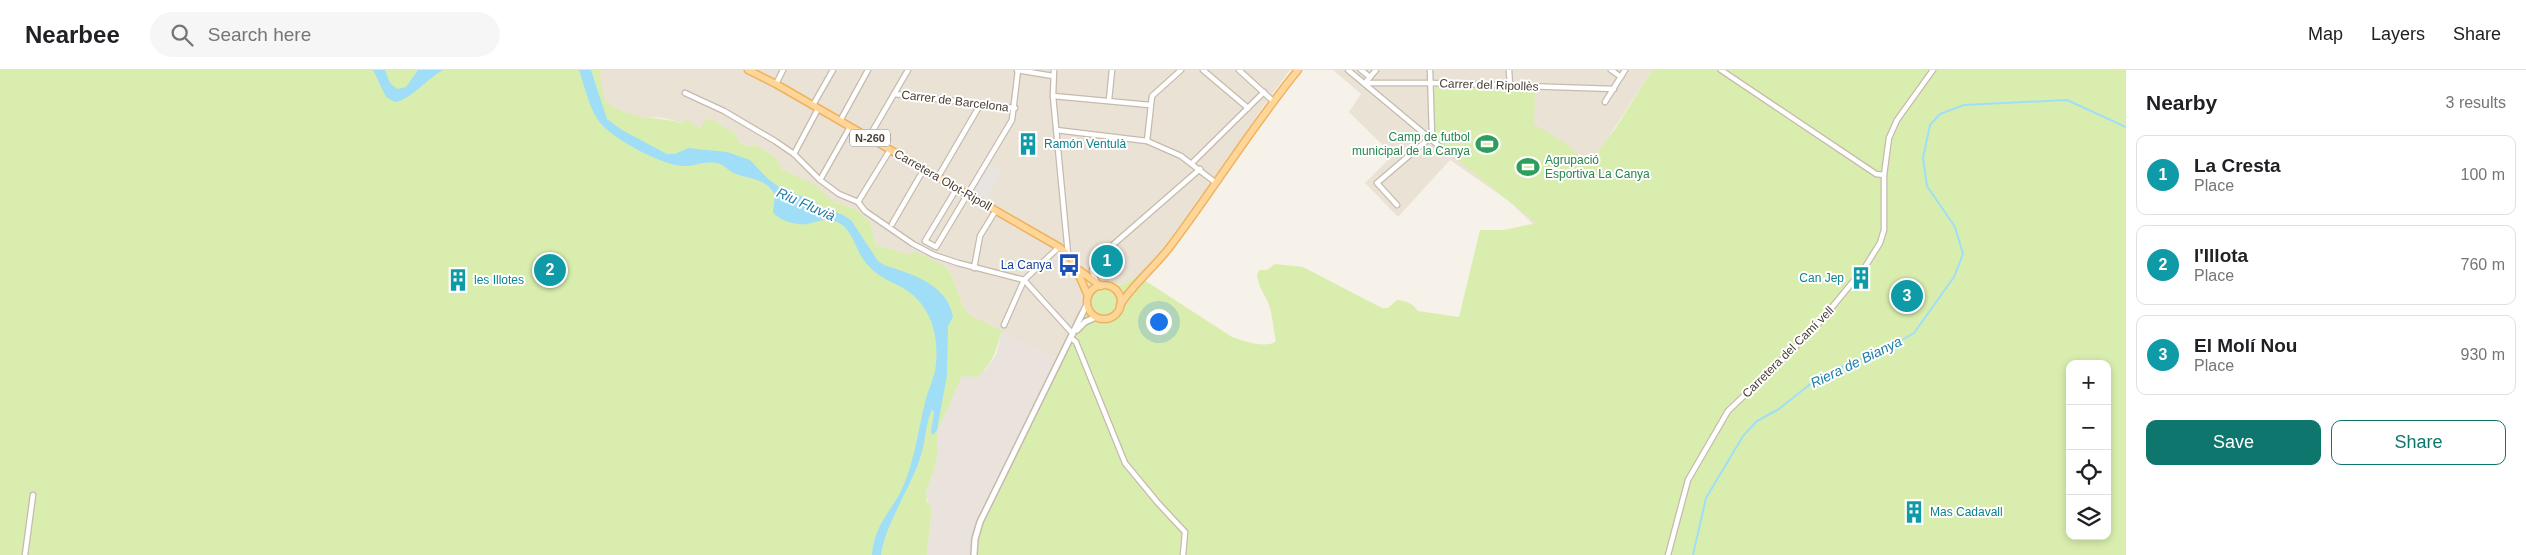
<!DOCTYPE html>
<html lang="en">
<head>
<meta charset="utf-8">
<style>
	body { margin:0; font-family:Arial,sans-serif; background:#f6f6f6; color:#202124 }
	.controls { position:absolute; right:15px; bottom:15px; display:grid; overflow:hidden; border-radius:10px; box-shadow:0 2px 8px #0003 }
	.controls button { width:45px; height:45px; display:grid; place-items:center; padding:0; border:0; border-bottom:1px solid #e0e0e0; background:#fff; color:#202124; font:25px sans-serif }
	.you { position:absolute; left:1158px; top:251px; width:18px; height:18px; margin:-12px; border:4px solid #fff; border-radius:50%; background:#1a73e8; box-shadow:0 0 0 8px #1a73e833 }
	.badge { display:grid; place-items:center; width:32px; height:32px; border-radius:50%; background:#0f766e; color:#fff; font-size:16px; font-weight:700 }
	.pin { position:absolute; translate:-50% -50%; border:2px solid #fff; box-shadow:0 1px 5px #0006 }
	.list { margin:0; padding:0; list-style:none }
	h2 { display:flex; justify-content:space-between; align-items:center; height:65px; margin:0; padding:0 20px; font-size:21px }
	h2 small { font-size:16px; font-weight:400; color:#757577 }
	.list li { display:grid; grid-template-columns:32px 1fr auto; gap:15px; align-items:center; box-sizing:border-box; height:80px; margin:0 10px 10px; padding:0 10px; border:1px solid #e0e0e0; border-radius:10px }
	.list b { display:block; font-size:19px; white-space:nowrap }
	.list p { margin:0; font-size:16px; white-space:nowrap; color:#757577 }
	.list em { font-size:16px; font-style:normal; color:#757577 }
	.actions { display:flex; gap:10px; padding:15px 20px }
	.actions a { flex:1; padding:11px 0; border:1px solid #0f766e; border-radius:10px; text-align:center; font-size:18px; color:#0f766e }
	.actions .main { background:#0f766e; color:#fff }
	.icon { flex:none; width:28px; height:28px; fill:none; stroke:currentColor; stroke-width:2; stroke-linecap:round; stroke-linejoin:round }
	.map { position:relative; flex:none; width:2126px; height:485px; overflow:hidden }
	header { display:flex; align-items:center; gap:30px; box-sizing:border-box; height:70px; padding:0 25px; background:#fff; border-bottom:1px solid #e0e0e0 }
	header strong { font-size:24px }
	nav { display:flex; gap:28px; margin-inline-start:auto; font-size:18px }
	.search { width:350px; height:45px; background:#f6f6f6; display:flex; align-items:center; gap:12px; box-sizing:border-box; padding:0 18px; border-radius:28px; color:#757577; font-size:19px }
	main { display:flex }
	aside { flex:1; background:#fff }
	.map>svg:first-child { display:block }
	.residential { fill:#ebe2d6 }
	.industrial { fill:#e9e2dd }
	.green { fill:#d9eeae; fill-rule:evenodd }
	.parking { fill:#e7e4e1 }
	.water { fill:#a0def8 }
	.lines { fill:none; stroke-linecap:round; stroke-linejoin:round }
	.stream { stroke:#a0def8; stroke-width:2 }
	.minor-casing { stroke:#c6baad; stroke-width:7 }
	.tertiary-casing { stroke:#c6baad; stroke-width:8 }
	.primary-casing { stroke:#f0b25c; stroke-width:9 }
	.minor { stroke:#fff; stroke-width:4.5 }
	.tertiary { stroke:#fff; stroke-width:5 }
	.primary { stroke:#ffd699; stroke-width:6 }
	.labels { text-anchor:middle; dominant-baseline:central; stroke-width:4; stroke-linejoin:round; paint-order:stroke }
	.shield { fill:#fff; stroke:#817972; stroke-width:1 }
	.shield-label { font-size:11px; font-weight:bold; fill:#4b4036 }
	.street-label { font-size:12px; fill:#4b4036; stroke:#fff }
	.leisure-label { font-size:12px; fill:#27864d; stroke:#fff; text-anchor:end }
	.culture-label { font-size:12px; fill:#0d838f; stroke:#fff; text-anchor:start }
	.transit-label { font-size:12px; fill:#164399; stroke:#fff; text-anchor:end }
	.water-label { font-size:14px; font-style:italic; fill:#207fa8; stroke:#fff }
</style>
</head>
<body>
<header>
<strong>Nearbee</strong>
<div class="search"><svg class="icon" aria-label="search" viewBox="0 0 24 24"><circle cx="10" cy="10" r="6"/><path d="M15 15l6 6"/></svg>Search here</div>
<nav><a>Map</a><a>Layers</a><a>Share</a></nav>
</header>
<main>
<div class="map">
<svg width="2126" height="485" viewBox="0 0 2126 485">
	<rect width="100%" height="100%" fill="#f6f1e9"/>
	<g class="residential">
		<polygon points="602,0 1290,0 1262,38 1210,118 1153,190 1138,206 1121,215 1102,210 1084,226 1077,250 1056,289 970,246 963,236 951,204 945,196 876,175 870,152 856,139 834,132 806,111 782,99 770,84 754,74 751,77 740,73 733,63 716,52 701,58 664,48 632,46 615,39 605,31 602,23 600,6"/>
		<polygon points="1333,0 1652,0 1606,71 1548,146 1533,154 1509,131 1450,90 1398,147 1365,113 1393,85 1349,42 1361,24"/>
	</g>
	<polygon class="industrial" points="1002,261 1056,289 979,444 973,462 971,485 927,485 932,436 928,432 926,423 935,397 938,382 937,362 962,305 985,300 996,285"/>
	<g class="green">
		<path d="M0,0H602L600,6L605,31C631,51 652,45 682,53L687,50L700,58L707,48L716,52L734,63L740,73L751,77L754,74L775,87L782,99L815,115L834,132L856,139L870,152L876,175L910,185L914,181L945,196L951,204L963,236L970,245L1002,261C994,284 996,289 977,307L962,306L937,362L938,382L935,397L926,423L927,432L932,436L927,485H0Z"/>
		<path d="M1652,0H2126V485H971L973,462L979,444L1077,250C1090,220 1080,204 1121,215L1138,206L1232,267C1242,271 1268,279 1276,271C1273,259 1273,246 1269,235C1265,223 1259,221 1257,204L1260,200H1267L1275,194L1303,197L1382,238H1388L1397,230C1407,231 1412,233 1418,241L1459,247L1480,160H1504L1536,153L1431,69L1435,13L1535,22L1534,54L1568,75L1588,94L1615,59ZM2070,294H2107V466H2070Z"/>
	</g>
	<polygon class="parking" points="990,95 1002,102 986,130 974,123"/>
	<g class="water">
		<path d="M373,0H385L390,13L397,19L406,17L418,0H443C428,8 409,31 395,32L386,27Z"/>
		<path d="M579,0H591L607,49L622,60L667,84H675L688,78L727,82L750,90L767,108L783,120L813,130L820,137L841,144L851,150L878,191L884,195C911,204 947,213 953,247L948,256L947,305L937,360L933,365L931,362L934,342L932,340C925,354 926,371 921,385C911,419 886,451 881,485H872C875,454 888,446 901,421C914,394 917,365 924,337C926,325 932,313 935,301C940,271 933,237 906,220C892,211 876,207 866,193C856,182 853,160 839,153C826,146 819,152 807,154C798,156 777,150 773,142L775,125C767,109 750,109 736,104C728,101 724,94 716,93C704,91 693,97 681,96C660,94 610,68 598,50C588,35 585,17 579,0Z"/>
	</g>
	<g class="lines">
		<polyline class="stream" points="1693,485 1706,428 1743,366 1757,351 1779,339 1809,315 1846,295 1881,282 1914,263 1954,207 1963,184 1955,157 1927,116 1923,88 1930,55 1940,44 1964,35 2067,30 2126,57"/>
		<defs>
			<g id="minor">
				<polyline points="1017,0 1053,6"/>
				<polyline points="1054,0 1053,26 1068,184"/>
				<polyline points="1203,0 1248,38"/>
				<polyline points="1239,0 1274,32"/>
				<polyline points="1348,0 1445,81"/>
				<polyline points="1361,0 1370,7"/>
				<polyline points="1509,0 1510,16"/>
				<polyline points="1611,0 1621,7"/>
				<polyline points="1721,0 1876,104 1884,105"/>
				<polyline points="1365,13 1431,13 1614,19"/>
				<polyline points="1365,13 1376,0"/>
				<polyline points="776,14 783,0"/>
				<polyline points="685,23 724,41 775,71 794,84 820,110 839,124 858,132 865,141 913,174 934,185 958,193 1024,210 1073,264"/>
				<polyline points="894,24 1015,38"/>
				<polyline points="1053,26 1150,35"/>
				<polyline points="1109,30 1112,0"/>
				<polyline points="1605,32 1625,0"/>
				<polyline points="813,35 833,0"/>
				<polyline points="840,51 868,0"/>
				<polyline points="1056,60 1147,71 1181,86 1216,113"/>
				<polyline points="869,67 908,0"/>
				<polyline points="1147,71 1152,26 1181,0"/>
				<polyline points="794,84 818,39"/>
				<polyline points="1192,93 1264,22"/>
				<polyline points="938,107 980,35"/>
				<polyline points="820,110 850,57"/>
				<polyline points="957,118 925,171 936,177 1012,50 1018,0"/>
				<polyline points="858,132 890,80"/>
				<polyline points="1397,135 1377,113 1432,66 1430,0"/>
				<polyline points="892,154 924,99"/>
				<polyline points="974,198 980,166 996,140"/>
				<polyline points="1096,211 1092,200 1099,187 1200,99"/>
				<polyline points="1004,255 1024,210 1059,177"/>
				<polyline points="1071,268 1076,272 1125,393 1158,433 1185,462 1183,485"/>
				<polyline points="25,485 33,425"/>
				<polyline points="1668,485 1688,410 1728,341 1815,258 1865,197 1880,173 1884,160 1884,105 1889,68 1897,50 1933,0"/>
			</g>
			<g id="tertiary">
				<polyline points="1077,260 1085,252 1096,247"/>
				<polyline points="974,485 975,469 980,452 1087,234"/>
			</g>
			<g id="primary">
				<polyline points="748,0 776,14 1059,177 1072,189 1088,226"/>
				<polyline points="1079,200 1101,216"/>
				<circle cx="1104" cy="232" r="17"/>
				<path d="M1120,235C1135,212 1156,196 1172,174C1215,117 1253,55 1298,0"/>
			</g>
		</defs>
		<use href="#minor" class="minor-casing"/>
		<use href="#tertiary" class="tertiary-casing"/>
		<use href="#primary" class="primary-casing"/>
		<use href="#minor" class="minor"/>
		<use href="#tertiary" class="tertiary"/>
		<use href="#primary" class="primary"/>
	</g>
	<defs>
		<symbol id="building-bare" viewBox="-9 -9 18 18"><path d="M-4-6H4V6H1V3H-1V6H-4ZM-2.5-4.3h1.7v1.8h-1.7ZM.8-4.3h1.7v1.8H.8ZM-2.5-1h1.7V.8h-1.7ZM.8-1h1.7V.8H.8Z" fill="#0f9aa8" stroke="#fff" stroke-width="2.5" paint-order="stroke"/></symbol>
		<symbol id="stadium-bare" viewBox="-9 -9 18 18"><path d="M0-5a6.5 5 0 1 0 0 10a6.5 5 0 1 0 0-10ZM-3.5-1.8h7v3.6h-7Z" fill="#2e9e5b" stroke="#fff" stroke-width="2.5" paint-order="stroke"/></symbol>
		<symbol id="bus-bare" viewBox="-9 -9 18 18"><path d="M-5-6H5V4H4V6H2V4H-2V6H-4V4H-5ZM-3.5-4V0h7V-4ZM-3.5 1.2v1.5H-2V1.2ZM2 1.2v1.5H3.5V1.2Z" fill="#1a4fb4" stroke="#fff" stroke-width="2.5" paint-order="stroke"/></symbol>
	</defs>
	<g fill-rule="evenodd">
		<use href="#building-bare" x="1012" y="58" width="32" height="32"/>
		<use href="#stadium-bare" x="1471" y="58" width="32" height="32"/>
		<use href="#stadium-bare" x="1512" y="81" width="32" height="32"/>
		<use href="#bus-bare" x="1053" y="179" width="32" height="32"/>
		<use href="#building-bare" x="1845" y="192" width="32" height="32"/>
		<use href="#building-bare" x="442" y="194" width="32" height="32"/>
		<use href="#building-bare" x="1898" y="426" width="32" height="32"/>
	</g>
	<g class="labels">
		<rect class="shield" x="850" y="59.5" width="40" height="17" rx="4"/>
		<g class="shield-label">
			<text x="870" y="68">N-260</text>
		</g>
		<g class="street-label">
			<text transform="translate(1489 15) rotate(2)">Carrer del Ripollès</text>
			<text transform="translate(955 31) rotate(7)">Carrer de Barcelona</text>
			<text transform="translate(943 110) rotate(30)">Carretera Olot-Ripoll</text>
			<text transform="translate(1788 282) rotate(-45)">Carretera del Camí vell</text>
		</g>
		<g class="leisure-label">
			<text x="1470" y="67">Camp de futbol<tspan x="1470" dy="14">municipal de la Canya</tspan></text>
			<text x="1545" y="90" text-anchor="start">Agrupació<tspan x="1545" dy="14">Esportiva La Canya</tspan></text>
		</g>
		<g class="culture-label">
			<text x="1044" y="74">Ramón Ventulà</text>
			<text x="1844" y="208" text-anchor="end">Can Jep</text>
			<text x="474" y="210">les Illotes</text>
			<text x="1930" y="442">Mas Cadavall</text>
		</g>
		<g class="transit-label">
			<text x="1052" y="195">La Canya</text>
		</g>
		<g class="water-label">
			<text transform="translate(806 134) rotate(24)">Riu Fluvià</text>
			<text transform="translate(1856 292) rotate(-26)">Riera de Bianya</text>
		</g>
	</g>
</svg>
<div class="controls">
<button>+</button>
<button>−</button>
<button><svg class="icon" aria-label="locate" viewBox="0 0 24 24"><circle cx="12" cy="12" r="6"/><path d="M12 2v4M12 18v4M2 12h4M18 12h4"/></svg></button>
<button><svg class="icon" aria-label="layers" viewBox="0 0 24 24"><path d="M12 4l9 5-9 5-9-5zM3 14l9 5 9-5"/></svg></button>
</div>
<div class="you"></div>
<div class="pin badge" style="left:1107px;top:191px;background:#0f9aa8">1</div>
<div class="pin badge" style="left:550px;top:200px;background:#0f9aa8">2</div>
<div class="pin badge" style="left:1907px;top:226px;background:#0f9aa8">3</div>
</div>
<aside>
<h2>Nearby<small>3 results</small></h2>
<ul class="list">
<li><span class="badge" style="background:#0f9aa8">1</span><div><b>La Cresta</b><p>Place</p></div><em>100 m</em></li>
<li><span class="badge" style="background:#0f9aa8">2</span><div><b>l'Illota</b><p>Place</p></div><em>760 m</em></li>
<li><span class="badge" style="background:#0f9aa8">3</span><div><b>El Molí Nou</b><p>Place</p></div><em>930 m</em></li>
</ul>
<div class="actions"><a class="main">Save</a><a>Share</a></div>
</aside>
</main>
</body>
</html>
